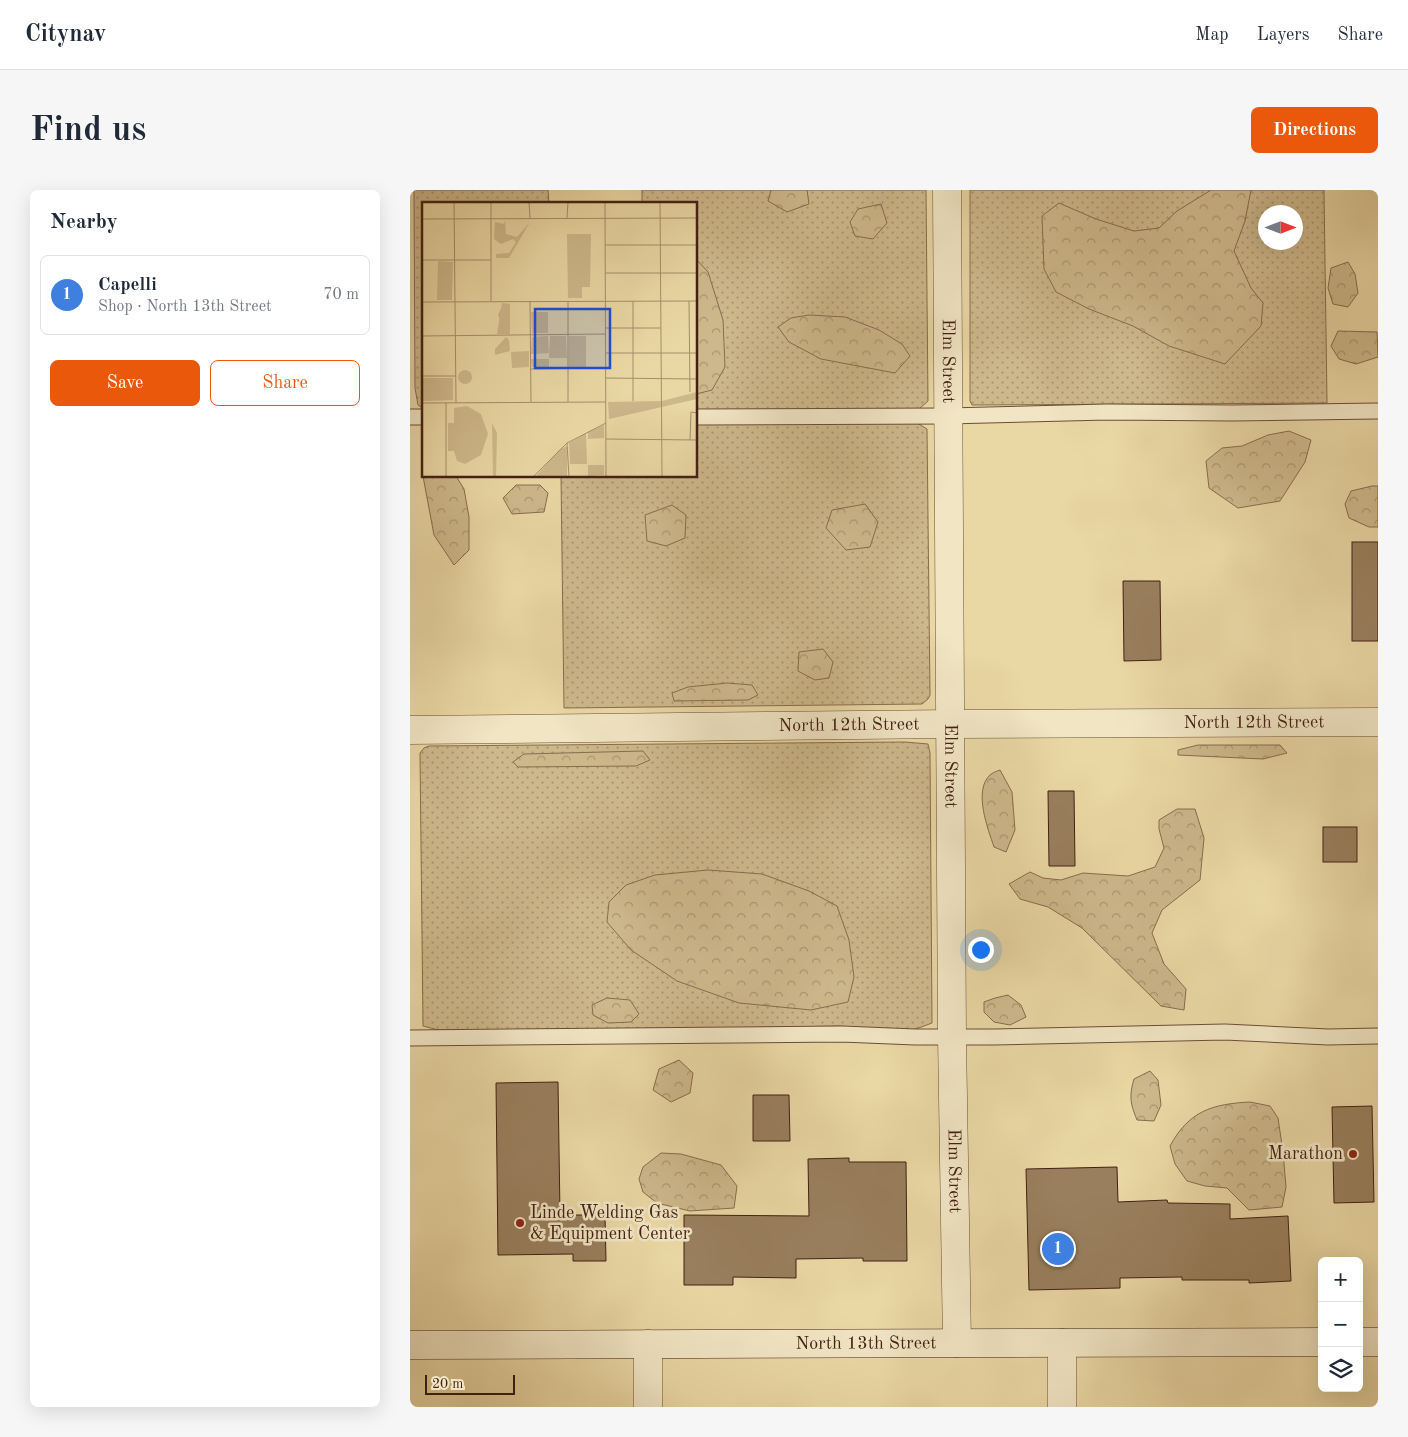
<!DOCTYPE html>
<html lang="en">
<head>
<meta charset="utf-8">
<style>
	body { margin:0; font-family:"Old Standard TT",serif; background:#f6f6f7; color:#1f2937 }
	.controls { position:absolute; right:15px; bottom:15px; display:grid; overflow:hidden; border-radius:8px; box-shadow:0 5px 20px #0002 }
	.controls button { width:45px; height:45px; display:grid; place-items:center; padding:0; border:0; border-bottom:1px solid #e0e1e3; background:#fff; color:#1f2937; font:25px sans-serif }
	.compass { position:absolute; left:848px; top:15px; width:45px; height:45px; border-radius:50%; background:#fff; box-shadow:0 5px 20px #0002; rotate:90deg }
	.scale { position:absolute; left:15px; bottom:12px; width:90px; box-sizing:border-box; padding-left:5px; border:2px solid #432012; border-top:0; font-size:14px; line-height:18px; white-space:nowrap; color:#432012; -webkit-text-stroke:4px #f1e5c4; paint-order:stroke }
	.you { position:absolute; left:570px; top:759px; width:18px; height:18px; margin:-12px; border:4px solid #fff; border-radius:50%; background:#1a73e8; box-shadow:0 0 0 8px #1a73e833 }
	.badge { display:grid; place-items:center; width:32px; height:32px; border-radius:50%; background:#ea580c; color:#fff; font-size:16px; font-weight:700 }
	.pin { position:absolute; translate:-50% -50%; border:2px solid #fff; box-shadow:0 1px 5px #0006 }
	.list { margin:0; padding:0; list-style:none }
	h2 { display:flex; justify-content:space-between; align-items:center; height:65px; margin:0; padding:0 20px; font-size:21px }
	h2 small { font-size:16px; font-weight:400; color:#747a83 }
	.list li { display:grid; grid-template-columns:32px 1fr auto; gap:15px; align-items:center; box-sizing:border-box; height:80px; margin:0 10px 10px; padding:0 10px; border:1px solid #e0e1e3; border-radius:8px }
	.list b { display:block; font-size:19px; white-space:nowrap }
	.list p { margin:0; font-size:16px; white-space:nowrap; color:#747a83 }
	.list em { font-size:16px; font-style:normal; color:#747a83 }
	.actions { display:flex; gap:10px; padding:15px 20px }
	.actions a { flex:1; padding:11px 0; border:1px solid #ea580c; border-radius:8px; text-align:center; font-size:18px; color:#ea580c }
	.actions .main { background:#ea580c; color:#fff }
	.icon { flex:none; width:28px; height:28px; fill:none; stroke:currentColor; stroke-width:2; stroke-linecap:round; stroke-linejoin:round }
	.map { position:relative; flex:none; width:968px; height:1217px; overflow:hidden; border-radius:8px }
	header { display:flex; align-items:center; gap:30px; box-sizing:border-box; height:70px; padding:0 25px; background:#fff; border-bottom:1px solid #e0e1e3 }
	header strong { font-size:24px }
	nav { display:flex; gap:28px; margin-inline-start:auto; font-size:18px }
	.intro { display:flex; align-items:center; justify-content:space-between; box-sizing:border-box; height:120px; padding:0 30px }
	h1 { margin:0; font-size:35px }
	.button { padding:12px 22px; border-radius:8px; background:#ea580c; color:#fff; font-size:18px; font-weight:700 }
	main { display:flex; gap:30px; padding:0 30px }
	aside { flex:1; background:#fff; border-radius:8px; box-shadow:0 5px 20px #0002 }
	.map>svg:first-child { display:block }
	.grass { fill:url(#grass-dots); stroke:#886c4e; fill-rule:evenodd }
	.forest { fill:url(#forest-crowns); stroke:#886c4e }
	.building { fill:#997f5e; stroke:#432012 }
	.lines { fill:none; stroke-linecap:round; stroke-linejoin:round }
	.service-casing { stroke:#6c4e36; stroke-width:17 }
	.minor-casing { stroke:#6c4e36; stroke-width:29 }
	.secondary-casing { stroke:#432012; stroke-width:29 }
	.service { stroke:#f1e5c4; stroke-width:15 }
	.minor { stroke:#f1e5c4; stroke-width:28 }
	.secondary { stroke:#f1e5c4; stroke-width:28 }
	.poi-dot { fill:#8f2418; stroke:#f1e5c4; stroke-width:2 }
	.labels { text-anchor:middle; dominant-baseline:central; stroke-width:5; stroke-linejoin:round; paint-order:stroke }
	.street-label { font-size:18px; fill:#432012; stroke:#f1e5c4 }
	.poi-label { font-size:18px; fill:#432012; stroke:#f1e5c4; text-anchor:end }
	.inset-road { fill:none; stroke:#a78e6a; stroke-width:1 }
	.view { fill:#1d4ed8; fill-opacity:0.15; stroke:#1d4ed8; stroke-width:2.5 }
	.inset-edge { fill:none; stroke:#432012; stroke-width:2.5 }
</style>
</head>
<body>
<header>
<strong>Citynav</strong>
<nav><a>Map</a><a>Layers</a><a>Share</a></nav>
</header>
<div class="intro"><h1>Find us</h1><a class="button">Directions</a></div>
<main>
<aside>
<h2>Nearby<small></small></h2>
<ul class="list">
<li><span class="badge" style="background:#3f7fe0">1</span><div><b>Capelli</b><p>Shop · North 13th Street</p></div><em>70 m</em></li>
</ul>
<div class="actions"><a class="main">Save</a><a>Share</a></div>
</aside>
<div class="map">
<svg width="968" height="1217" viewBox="0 0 968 1217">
	<defs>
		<pattern id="grass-dots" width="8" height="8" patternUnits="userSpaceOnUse" patternTransform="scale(1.25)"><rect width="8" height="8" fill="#cdb88b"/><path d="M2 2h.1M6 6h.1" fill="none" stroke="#a89570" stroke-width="1.8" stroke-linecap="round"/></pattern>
		<pattern id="forest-crowns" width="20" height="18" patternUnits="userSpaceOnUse" patternTransform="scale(1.25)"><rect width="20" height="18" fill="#cdb88b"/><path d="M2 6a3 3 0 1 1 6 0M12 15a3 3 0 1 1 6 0" fill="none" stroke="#a89570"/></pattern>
	</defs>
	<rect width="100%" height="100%" fill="#e9d7a4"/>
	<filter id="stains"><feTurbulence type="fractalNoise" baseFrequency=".004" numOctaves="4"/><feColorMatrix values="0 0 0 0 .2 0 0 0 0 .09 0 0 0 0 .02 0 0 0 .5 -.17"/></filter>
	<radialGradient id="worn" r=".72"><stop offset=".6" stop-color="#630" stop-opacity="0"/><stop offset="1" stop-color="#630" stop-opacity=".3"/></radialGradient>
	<g class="grass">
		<polygon points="4,0 138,0 139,14 14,14 14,219 8,215 5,198"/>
		<polygon points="232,0 516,0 518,211 509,219 286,220 286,14 232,14"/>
		<path d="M560,0H914L917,213L562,215L560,211ZM856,22H886V52H856Z"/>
		<polygon points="286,233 507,233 517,239 520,505 518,509 512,514 154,518 151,286 286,286"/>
		<polygon points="495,552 518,554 520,563 522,833 506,839 492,841 429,836 147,841 28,840 13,836 10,563 14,558 19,556"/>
	</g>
	<g class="forest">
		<polygon points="361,0 397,0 399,14 377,22 358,11"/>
		<polygon points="801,0 841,0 835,31 824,61 841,98 853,113 851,136 815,174 759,156 723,136 679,119 646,102 634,79 632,26 649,13 686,29 724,41 749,38 767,21"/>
		<polygon points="471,14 477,33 463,49 445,46 440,32 448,19"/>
		<polygon points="286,69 298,82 313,130 315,177 302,200 286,204"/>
		<polygon points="938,72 945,84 948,103 938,117 923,114 918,98 921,78"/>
		<polygon points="399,125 435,127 469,140 492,154 500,166 485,183 411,169 379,152 368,137 381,128"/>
		<polygon points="928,141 967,142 968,167 946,174 929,169 921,156"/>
		<polygon points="879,241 901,250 895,272 870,311 828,318 799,298 796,271 812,258 832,256 858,245"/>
		<polygon points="14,278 14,286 46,286 54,299 59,327 59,360 44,375 24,345 12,281"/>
		<polygon points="106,295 130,295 138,303 134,322 102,324 93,308"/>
		<polygon points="962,296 968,296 968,337 959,337 939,328 935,314 941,301"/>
		<polygon points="455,314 468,332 460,357 436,360 416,338 422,320"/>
		<polygon points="262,315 276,325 275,348 256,356 237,351 235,325"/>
		<polygon points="413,459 423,472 419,488 405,490 388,481 389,462"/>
		<polygon points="317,493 342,495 348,505 338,510 264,511 262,503 278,497"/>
		<polygon points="788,555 870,555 877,563 853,569 768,565 768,560"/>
		<polygon points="233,561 240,570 226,576 108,577 103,572 114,564"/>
		<path d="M590,580L602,602L605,640L596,662L584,657C578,639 563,601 580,585C582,583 587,581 590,580Z"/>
		<polygon points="767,619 785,619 794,648 790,690 752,720 742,743 754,774 776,799 774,820 751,816 672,738 638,717 610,709 599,694 620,682 633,688 651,690 673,683 718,686 745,677 754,658 749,639 749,630"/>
		<polygon points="298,680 352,684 399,701 427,716 439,750 444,787 438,812 401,820 329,813 267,791 221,760 197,732 199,712 216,695 245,685"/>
		<polygon points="598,805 611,815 616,827 600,835 584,832 574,822 574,812 585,808"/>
		<polygon points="197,808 220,810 229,824 221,832 198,833 183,825 182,815"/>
		<polygon points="269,870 283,883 280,903 261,912 243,900 249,879"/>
		<path d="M740,881L748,890L751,915L744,931L727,930C720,913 719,906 724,889Z"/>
		<path d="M840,912L860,916L868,928L873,962L876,997L872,1017L839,1020L817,998L795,996L777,991L765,974L760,956C779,921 802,914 840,912Z"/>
		<polygon points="251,963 271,964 311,975 327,996 324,1018 280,1021 247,1013 233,1002 229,989 233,977"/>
	</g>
	<g class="building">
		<rect x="942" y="352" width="26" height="99"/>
		<polygon points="713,391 750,391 751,470 714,471"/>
		<polygon points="638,601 664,601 665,676 639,676"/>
		<rect x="913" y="637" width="34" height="35"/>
		<polygon points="148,892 150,1025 195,1025 196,1071 163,1071 163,1064 88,1065 86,893"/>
		<polygon points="343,905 379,905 380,951 343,951"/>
		<polygon points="962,916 964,1012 924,1013 922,917"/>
		<polygon points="439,968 439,972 496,972 497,1071 453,1071 453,1068 386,1069 386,1088 323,1087 323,1095 274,1095 274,1025 399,1026 398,969"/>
		<polygon points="707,977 708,1012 757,1010 758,1013 820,1014 820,1029 878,1026 881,1091 839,1093 839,1090 772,1090 772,1087 710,1088 710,1098 619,1100 616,979"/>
	</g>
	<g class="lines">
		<defs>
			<g id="service">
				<polyline points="0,227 14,227"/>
				<polyline points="286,227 538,226 697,222 822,223 968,221"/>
				<polyline points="0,848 432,844 505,847 584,847 815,842 918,847 968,846"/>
			</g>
			<g id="minor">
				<path id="s1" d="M537,0L542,847L547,1153"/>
				<path id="s2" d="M0,540L541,534L968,532"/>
				<polyline points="652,1153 652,1217"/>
				<polyline points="238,1154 238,1217"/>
			</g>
			<g id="secondary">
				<polyline points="949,1152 968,1152"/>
				<path id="s3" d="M0,1155L912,1152"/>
			</g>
		</defs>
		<use href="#service" class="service-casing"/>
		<use href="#minor" class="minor-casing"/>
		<use href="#secondary" class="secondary-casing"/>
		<use href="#service" class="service"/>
		<use href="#minor" class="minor"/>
		<use href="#secondary" class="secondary"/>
	</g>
	<g class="poi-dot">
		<circle cx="943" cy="964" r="5"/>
		<circle cx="110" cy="1033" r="5"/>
	</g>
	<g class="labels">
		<g class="street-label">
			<text stroke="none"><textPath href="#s1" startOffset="171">Elm Street</textPath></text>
			<text stroke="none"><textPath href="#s2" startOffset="844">North 12th Street</textPath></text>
			<text stroke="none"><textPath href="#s2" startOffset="439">North 12th Street</textPath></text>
			<text stroke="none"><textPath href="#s1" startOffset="576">Elm Street</textPath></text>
			<text stroke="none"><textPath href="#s1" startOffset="981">Elm Street</textPath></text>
			<text stroke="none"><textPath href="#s3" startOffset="456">North 13th Street</textPath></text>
		</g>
		<g class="poi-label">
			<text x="933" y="964">Marathon</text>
			<text x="120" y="1023" text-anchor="start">Linde Welding Gas<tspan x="120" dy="21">&amp; Equipment Center</tspan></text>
		</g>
	</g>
	<g transform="translate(12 12)">
		<rect width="275" height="275" fill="#e9d7a4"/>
		<path d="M16,59L31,60L30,98H15ZM80,101L88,102V132H75ZM109,110H126V131H110ZM126,134L127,151L109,152L110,135ZM128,134H144L145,156H127ZM147,134H164V165H147ZM107,149V165L90,166L89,150ZM109,157H127V165H110ZM275,190V197L187,217L186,200L240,199ZM70,221L75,231L74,275H71ZM182,223V236L166,237V230ZM164,231L165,262H148L147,241ZM145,244V274H114L137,248ZM166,263H182V273L166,274Z" fill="#cdb88b"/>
		<path d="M83,18L84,32L95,35L108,20L87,56H74V52L87,51L94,40L91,37L79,42L72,37L73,20L82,22ZM87,103V123L78,130L81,126L76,113L80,104ZM84,135L87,138L88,149L73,153V147ZM139,249H142L144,255L137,270L135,264L129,263V257Z" fill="#cdb88b"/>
		<path d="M36 175a7 7 0 1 1 14 0a7 7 0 1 1-14 0Z" fill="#cdb88b"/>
		<path d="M145,32H169L168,85H160V96H146ZM1,176H31V198L1,199ZM45,204L59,212L66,232L59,253L43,262L35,259L32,249H26V221H32V206Z" fill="#cdb88b"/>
		<path class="inset-road" d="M32,0L34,201M69,0V99M107,0L108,16M183,0L184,275M238,0L240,275M145,16L146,0M0,17L275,16M183,43H275M0,58H69M183,71H275M108,99L109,200M146,99V200M267,99L268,190M0,100L275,99M184,126H239M0,134L184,132M184,151H275M108,167L184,166M0,174H34M184,176L275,177M211,199V99M0,201L184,200M24,201V275M184,237L275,238M268,238L269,210L275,211M275,238V275M145,241L147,275M111,275L145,241L184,221"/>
		<path class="view" d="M113,107H188V166H113Z"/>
		<rect width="275" height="275" class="inset-edge"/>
	</g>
	<rect width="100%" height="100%" filter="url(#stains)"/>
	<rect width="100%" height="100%" fill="url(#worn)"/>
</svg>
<div class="controls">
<button>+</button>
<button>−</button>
<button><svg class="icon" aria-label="layers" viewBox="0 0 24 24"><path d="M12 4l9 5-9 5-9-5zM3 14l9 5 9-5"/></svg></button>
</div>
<svg class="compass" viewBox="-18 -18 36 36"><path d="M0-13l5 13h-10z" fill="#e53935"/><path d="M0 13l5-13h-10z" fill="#747a83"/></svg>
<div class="scale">20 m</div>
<div class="you"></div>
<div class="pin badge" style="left:648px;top:1059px;background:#3f7fe0">1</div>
</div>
</main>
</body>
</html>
